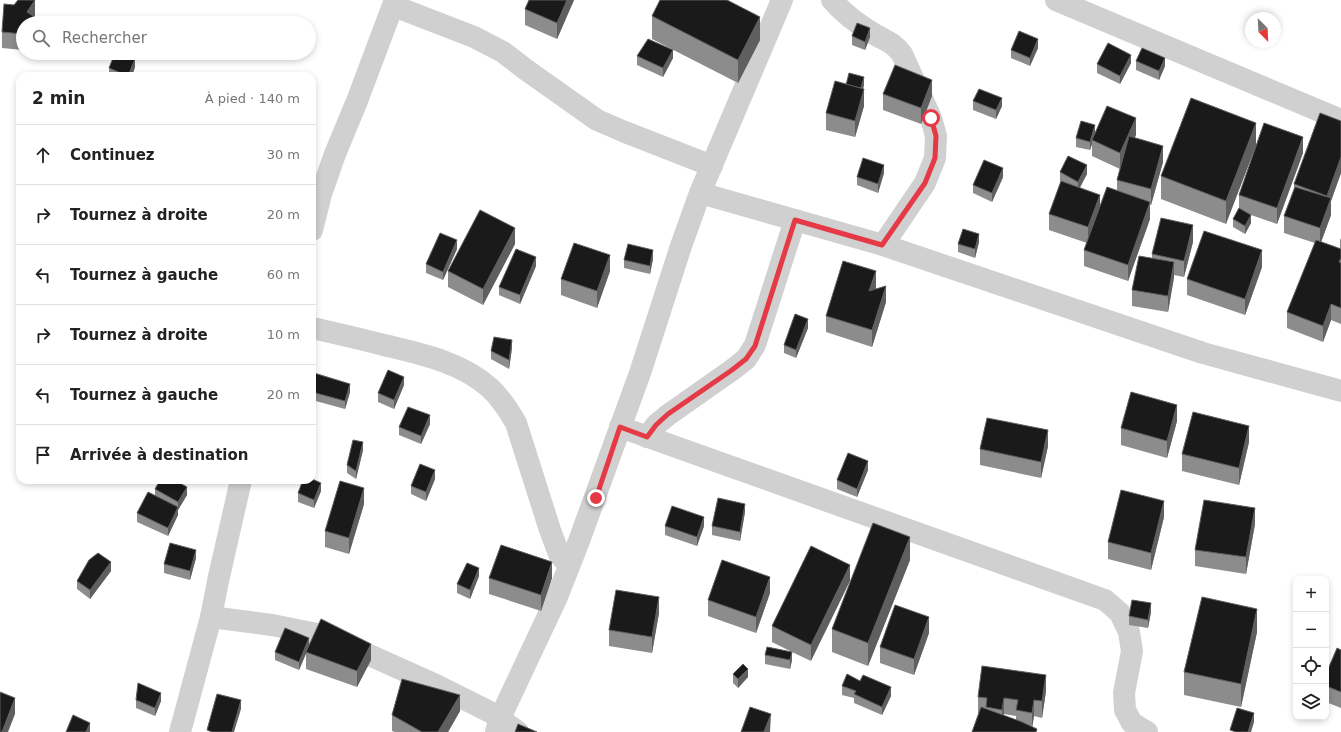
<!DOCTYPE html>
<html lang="fr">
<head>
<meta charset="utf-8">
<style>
	body { margin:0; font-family:"DejaVu Sans",sans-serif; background:#f2f2f2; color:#222 }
	.controls { position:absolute; right:12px; bottom:12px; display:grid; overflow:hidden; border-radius:8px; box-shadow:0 2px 6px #0003 }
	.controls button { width:36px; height:36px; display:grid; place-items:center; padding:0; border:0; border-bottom:1px solid #e0e0e0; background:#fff; color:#222; font:20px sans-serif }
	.compass { position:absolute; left:1245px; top:12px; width:36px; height:36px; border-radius:50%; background:#fff; box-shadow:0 2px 6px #0003; rotate:156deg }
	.stop { position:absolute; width:12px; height:12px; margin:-9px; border:3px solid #e63946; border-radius:50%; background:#fff }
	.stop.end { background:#e63946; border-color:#fff; box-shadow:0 1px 4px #0008 }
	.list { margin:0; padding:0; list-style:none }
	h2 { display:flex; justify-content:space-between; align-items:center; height:52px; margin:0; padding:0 16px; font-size:17px }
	h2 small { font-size:13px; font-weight:400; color:#767676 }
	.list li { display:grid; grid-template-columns:26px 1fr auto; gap:12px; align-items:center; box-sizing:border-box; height:60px; padding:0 16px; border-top:1px solid #e0e0e0 }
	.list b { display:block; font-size:15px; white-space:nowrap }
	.list em { font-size:13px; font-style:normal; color:#767676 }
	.icon { flex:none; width:22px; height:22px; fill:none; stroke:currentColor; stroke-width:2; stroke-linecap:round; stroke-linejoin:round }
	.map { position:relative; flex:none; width:1341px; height:732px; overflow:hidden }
	.search { position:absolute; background:#fff; box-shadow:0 2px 6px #0003; left:16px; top:16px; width:300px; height:44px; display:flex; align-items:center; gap:10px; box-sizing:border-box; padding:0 14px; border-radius:22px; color:#767676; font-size:15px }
	.panel { position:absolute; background:#fff; box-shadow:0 2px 6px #0003; left:16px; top:72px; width:300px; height:412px; border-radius:12px }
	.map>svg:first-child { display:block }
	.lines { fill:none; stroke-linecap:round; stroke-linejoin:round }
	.minor { stroke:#d0d0d0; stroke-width:22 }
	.wall { fill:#8c8c8c; fill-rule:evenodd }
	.shaded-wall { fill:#5f5f5f }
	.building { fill:#1a1a1a; stroke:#5f5f5f }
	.route { stroke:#e63946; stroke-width:5 }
</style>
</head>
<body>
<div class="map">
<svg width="1341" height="732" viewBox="0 0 1341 732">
	<rect width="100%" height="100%" fill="#fff"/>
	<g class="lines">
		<g class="minor">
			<path d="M832,0C843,13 859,25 874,34C886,41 893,42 902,54L931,118L936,136L935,158L925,183L883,245"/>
			<polyline points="1056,0 1341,120"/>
			<polyline points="394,6 474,37 503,52 525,69 597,120 625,132 712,166"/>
			<polyline points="700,193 883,245 1203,353 1341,391"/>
			<polyline points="312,230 321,194 335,154 357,101 395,0"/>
			<path d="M312,328C336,333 360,339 384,345C421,354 461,362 490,388C501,398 509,411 516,423L550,530L559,554L569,565"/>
			<polyline points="620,427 1105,600 1120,613 1129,632 1132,651 1124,693 1125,710 1132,723 1147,732"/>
			<polyline points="647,437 656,425 668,415 732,370 746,359 755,345 795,220"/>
			<polyline points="211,617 272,625 327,636 436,685 492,713 518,732"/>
			<polyline points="180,732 211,617 218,581 241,480"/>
			<polyline points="496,732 500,718 557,597 579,541 640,373 681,246 700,193 782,0"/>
		</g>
	</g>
	<g class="wall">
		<polygon points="574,0 557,39 525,25 525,9"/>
		<polygon points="35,16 23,23 23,50 2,48 2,32"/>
		<polygon points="652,16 760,40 738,83 652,39"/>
		<polygon points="852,36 870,37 865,50 852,45"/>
		<polygon points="1038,48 1030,66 1011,58 1011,50"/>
		<polygon points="637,56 673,58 663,77 637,65"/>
		<polygon points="1136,61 1165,66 1159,80 1136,70"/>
		<polygon points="1131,63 1120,84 1097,73 1097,64"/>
		<polygon points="135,67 132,76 109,76 109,68"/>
		<polygon points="846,85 864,85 863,89 864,106 855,137 826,130 826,113"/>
		<polygon points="883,94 932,96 921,124 883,110"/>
		<polygon points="973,101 1002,106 996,119 973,110"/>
		<polygon points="1341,121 1341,173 1331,201 1331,215 1321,242 1341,249 1341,324 1331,320 1323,342 1287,328 1287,312 1315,243 1284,233 1284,216 1294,188 1294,184"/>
		<polygon points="1256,123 1226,224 1161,199 1161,176"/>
		<polygon points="1095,133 1136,135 1134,138 1163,162 1151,205 1150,205 1150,219 1128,281 1084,266 1084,250 1087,243 1049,230 1049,214 1061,181 1060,181 1060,172 1087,174 1080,188 1100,208 1117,191 1117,180 1120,169 1092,156 1092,144 1090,150 1076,147 1076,138"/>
		<polygon points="1303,153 1277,224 1251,215 1251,223 1245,234 1233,227 1233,219 1239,208 1239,195"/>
		<polygon points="884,173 878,193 857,185 857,177"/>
		<polygon points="1003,177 992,202 973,193 973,185"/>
		<polygon points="1341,238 1341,249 1340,248 1340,240"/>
		<polygon points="979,242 975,258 958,252 958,244"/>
		<polygon points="1193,242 1184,277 1174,275 1168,312 1132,306 1132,290 1152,258 1152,254"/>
		<polygon points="515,244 483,305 448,287 448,271"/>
		<polygon points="457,249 443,280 426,273 426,264"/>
		<polygon points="653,259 650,274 624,268 624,260"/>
		<polygon points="536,266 520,304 499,295 499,287"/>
		<polygon points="1262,267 1245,315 1187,295 1187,279"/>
		<polygon points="610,271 597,308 561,295 561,279"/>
		<polygon points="876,288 875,290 886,302 872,347 826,332 826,316"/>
		<polygon points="808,328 796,358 784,353 784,345"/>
		<polygon points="512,348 509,369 491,359 491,351"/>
		<polygon points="312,378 350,392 345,409 312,400"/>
		<polygon points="404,385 394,409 378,402 378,393"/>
		<polygon points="1177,421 1167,458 1121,445 1121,428"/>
		<polygon points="430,424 421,444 399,435 399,427"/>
		<polygon points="1249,442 1239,485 1182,471 1182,454"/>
		<polygon points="1048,446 1041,478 980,465 980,449"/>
		<polygon points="363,450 356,479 347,473 347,465"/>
		<polygon points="868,470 857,497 837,489 837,480"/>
		<polygon points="435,479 426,501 411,494 411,486"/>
		<polygon points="155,489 187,495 178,510 178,515 168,536 137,522 137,513 155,496"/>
		<polygon points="321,491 314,508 298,502 298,493"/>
		<polygon points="364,504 349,554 325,547 325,531"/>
		<polygon points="745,512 740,541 712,535 712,526"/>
		<polygon points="1164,517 1151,570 1108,559 1108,542"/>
		<polygon points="1255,524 1246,574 1195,566 1195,550"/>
		<polygon points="665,526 704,526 697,546 665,535"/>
		<polygon points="811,546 811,661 792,652 792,660 790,669 765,664 765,655 792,652 772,642 772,626"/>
		<polygon points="196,558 190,580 164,573 164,564"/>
		<polygon points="910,560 868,666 832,652 832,629"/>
		<polygon points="111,571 90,599 77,589 77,581"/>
		<polygon points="479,576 470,599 457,593 457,584"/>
		<polygon points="489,578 552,578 541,611 489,594"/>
		<polygon points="770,593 756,633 708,616 708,600"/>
		<polygon points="1151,612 1148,628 1129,625 1129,616"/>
		<polygon points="659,613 652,653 609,646 609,630"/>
		<polygon points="1257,632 1241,707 1184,695 1184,672"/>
		<polygon points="929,633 914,675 880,663 880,647"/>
		<polygon points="309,647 371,660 357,687 306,669 306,653 299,670 275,660 275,652"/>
		<polygon points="1341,650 1341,708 1326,702 1326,674"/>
		<polygon points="733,674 748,677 738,688 733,683"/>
		<polygon points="860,681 891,696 882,715 854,703 854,698 842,695 842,686"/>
		<path d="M1046,691L1042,718L1034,716L1032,727L1037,732L978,713V697ZM1004,714L1016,716V720L1004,715Z"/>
		<polygon points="136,700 161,701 155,716 136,708"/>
		<polygon points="460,711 448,732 395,732 392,731 392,715"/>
	</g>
	<g class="shaded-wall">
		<polygon points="35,0 35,16 31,23 27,12"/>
		<polygon points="567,0 574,0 557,39 557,23"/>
		<polygon points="760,17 760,40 738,83 738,60"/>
		<polygon points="870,28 870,37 865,50 865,42"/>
		<polygon points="1038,39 1038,48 1030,66 1030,58"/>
		<polygon points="673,50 673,58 663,77 663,68"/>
		<polygon points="1131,55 1131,63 1120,84 1120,76"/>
		<polygon points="1165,58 1165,66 1159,80 1159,71"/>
		<polygon points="135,59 135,67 132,76 128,76"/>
		<polygon points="864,77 864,85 861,97 861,88"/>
		<polygon points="932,80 932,96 921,124 921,108"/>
		<polygon points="864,89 864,106 855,137 855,121"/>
		<polygon points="1002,98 1002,106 996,119 996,110"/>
		<polygon points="1136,118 1136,135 1120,169 1120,153"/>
		<polygon points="1256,123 1256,146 1226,224 1226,201"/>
		<polygon points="1095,125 1095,134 1092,140 1092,144 1090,150 1090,142"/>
		<polygon points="1303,137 1303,153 1277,224 1277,208"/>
		<polygon points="1163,146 1163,162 1151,205 1151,189"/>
		<polygon points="1341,157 1341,173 1331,201 1331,215 1320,245 1320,228 1327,209 1327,196"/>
		<polygon points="884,165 884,173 878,193 878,184"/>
		<polygon points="1087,165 1087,174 1078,190 1078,182"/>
		<polygon points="1003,168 1003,177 992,202 992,193"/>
		<polygon points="1100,195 1100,211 1088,244 1088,227"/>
		<polygon points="1150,202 1150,219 1128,281 1128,265"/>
		<polygon points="1251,215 1251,223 1245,234 1245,226"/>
		<polygon points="1193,225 1193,242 1184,277 1184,261"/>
		<polygon points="515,228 515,244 483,305 483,289"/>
		<polygon points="979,234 979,242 975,258 975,249"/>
		<polygon points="457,240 457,249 443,280 443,272"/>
		<polygon points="653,250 653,259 650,274 650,266"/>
		<polygon points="1262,250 1262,267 1245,315 1245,299"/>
		<polygon points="610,255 610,271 597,308 597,291"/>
		<polygon points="536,257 536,266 520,304 520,295"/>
		<polygon points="1174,262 1174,278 1168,312 1168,296"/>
		<polygon points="876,271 876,288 869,308 869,291"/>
		<polygon points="886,286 886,302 872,347 872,330"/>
		<polygon points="1331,304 1331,320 1323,342 1323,326"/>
		<polygon points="808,319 808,328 796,358 796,350"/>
		<polygon points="512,340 512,348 509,369 509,360"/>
		<polygon points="404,377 404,385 394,409 394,400"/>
		<polygon points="350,384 350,392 345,409 345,401"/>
		<polygon points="1177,405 1177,421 1167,458 1167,441"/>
		<polygon points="430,415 430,424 421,444 421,436"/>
		<polygon points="1249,426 1249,442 1239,485 1239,468"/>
		<polygon points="1048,430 1048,446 1041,478 1041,462"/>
		<polygon points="363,442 363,450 356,479 356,471"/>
		<polygon points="868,461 868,470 857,497 857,489"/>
		<polygon points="435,470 435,479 426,501 426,492"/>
		<polygon points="321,483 321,491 314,508 314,500"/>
		<polygon points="187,487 187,495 178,510 178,515 168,536 168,528 178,507 178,502"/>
		<polygon points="364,488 364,504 349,554 349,538"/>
		<polygon points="1164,501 1164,517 1151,570 1151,553"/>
		<polygon points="745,504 745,512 740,541 740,532"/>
		<polygon points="1255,508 1255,524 1246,574 1246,557"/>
		<polygon points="704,517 704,526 697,546 697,537"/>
		<polygon points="910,537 910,560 868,666 868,643"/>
		<polygon points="196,550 196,558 190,580 190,571"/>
		<polygon points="111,562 111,571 90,599 90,590"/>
		<polygon points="552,562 552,578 541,611 541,595"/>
		<polygon points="850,565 850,581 811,661 811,645"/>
		<polygon points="479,568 479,576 470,599 470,590"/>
		<polygon points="770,577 770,593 756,633 756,617"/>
		<polygon points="659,597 659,613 652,653 652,637"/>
		<polygon points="1151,603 1151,612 1148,628 1148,620"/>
		<polygon points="1257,609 1257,632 1241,707 1241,684"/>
		<polygon points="929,617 929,633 914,675 914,659"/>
		<polygon points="309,638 309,647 299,670 299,662"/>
		<polygon points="371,644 371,660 357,687 357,671"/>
		<polygon points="792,652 792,660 790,669 790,660"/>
		<polygon points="748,669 748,677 738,688 738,679"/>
		<polygon points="1046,675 1046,691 1042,718 1042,701"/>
		<polygon points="891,687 891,696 882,715 882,707"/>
		<polygon points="161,693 161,701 155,716 155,708"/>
		<polygon points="460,695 460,711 448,732 438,732"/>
		<polygon points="15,698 15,714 8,732 2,732"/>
		<polygon points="1004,698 1004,714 1002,726 1002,710"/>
		<polygon points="241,700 241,709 234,732 232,732"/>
		<polygon points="1034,700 1034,716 1032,729 1032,713"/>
		<polygon points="1254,713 1254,722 1251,732 1248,732"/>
		<polygon points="771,714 770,732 764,732"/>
		<polygon points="90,723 90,732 86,732"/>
	</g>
	<g class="building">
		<polygon points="18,0 35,0 27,12 39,20 38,23 23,23 23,34 2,32 4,4 14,5"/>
		<polygon points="529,0 567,0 557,23 525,9"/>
		<polygon points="660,0 727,0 760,17 738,60 652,16"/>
		<polygon points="857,23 870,28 865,42 852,36"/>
		<polygon points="1019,31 1038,39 1030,58 1011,50"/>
		<polygon points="648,39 673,50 663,68 637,56"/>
		<polygon points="1108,43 1131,55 1120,76 1097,64"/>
		<polygon points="1142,48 1165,58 1159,71 1136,61"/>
		<polygon points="115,53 122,53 135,59 128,76 109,68"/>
		<polygon points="895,65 932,80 921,108 883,94"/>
		<polygon points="849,73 864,77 861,88 846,85"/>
		<polygon points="835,81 864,89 855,121 826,113"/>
		<polygon points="979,89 1002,98 996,110 973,101"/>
		<polygon points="1191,98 1256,123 1226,201 1161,176"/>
		<polygon points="1107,106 1136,118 1120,153 1092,140"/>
		<polygon points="1320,113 1341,121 1341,157 1327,196 1294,184"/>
		<polygon points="1081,121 1095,125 1090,142 1076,138"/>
		<polygon points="1264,123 1303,137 1277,208 1239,195"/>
		<polygon points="1129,136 1163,146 1151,189 1117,180"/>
		<polygon points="1068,156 1087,165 1078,182 1060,172"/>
		<polygon points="863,158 884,165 878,184 857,177"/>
		<polygon points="984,160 1003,168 992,193 973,185"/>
		<polygon points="1061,181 1100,195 1088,227 1049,214"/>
		<polygon points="1107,187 1150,202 1128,265 1084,250"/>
		<polygon points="1295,187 1331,198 1320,228 1284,216"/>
		<polygon points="1239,208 1251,215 1245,226 1233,219"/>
		<polygon points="480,210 515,228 483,289 448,271"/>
		<polygon points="1161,218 1193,225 1184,261 1152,254"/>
		<polygon points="963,229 979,234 975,249 958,244"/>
		<polygon points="1204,231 1262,250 1245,299 1187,279"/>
		<polygon points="440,233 457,240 443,272 426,264"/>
		<polygon points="1316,240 1341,249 1341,258 1339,262 1341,263 1341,308 1331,304 1323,326 1287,312"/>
		<polygon points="574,243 610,255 597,291 561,279"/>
		<polygon points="628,244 653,250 650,266 624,260"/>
		<polygon points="516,249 536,257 520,295 499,287"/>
		<polygon points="1139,256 1174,262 1168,296 1132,290"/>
		<polygon points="843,261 876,271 869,291 886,286 872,330 826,316"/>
		<polygon points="795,314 808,319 796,350 784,345"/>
		<polygon points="494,337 512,340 509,360 491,351"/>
		<polygon points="388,370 404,377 394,400 378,393"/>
		<polygon points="314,373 350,384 345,401 312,392 312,378"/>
		<polygon points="1131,392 1177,405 1167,441 1121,428"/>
		<polygon points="408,407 430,415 421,436 399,427"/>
		<polygon points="1193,412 1249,426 1239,468 1182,454"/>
		<polygon points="987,418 1048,430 1041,462 980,449"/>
		<polygon points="353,440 363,442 356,471 347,465"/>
		<polygon points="848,453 868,461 857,489 837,480"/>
		<polygon points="420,464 435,470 426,492 411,486"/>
		<polygon points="312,479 321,483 314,500 298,493 303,480 312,480"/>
		<polygon points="160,480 174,480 187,487 178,502 155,489"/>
		<polygon points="340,481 364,488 349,538 325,531"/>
		<polygon points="1121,490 1164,501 1151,553 1108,542"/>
		<polygon points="148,492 178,507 168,528 137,513"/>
		<polygon points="718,498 745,504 740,532 712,526"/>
		<polygon points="1204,500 1255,508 1246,557 1195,550"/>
		<polygon points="672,506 704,517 697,537 665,526"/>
		<polygon points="873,523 910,537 868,643 832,629"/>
		<polygon points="170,543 196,550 190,571 164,564"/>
		<polygon points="501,545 552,562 541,595 489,578"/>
		<polygon points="811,546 850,565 811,645 772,626"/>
		<polygon points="98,553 111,562 90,590 77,581 89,560"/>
		<polygon points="722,560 770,577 756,617 708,600"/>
		<polygon points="467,563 479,568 470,590 457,584"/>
		<polygon points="616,590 659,597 652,637 609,630"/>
		<polygon points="1202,597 1257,609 1241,684 1184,672"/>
		<polygon points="1132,600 1151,603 1148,620 1129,616"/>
		<polygon points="895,605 929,617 914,659 880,647"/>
		<polygon points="321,619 371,644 357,671 306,652"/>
		<polygon points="285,628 309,638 299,662 275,652"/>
		<polygon points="767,647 792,652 790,660 765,655"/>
		<polygon points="1337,648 1341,650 1341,692 1326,686 1326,674"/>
		<polygon points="743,664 748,669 738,679 733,674"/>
		<polygon points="982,666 1046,675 1042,701 1034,700 1032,713 1016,710 1018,700 1004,698 1002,710 986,707 987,698 978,697"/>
		<polygon points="847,674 860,681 863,675 891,687 882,707 854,694 856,691 842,686"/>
		<polygon points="402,679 460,695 438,732 422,732 392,715"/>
		<polygon points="138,683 161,693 155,708 136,700"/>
		<polygon points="0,692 15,698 2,732 0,732"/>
		<polygon points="217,694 241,700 232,732 212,732 207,730"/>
		<polygon points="750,707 771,714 764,732 741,732"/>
		<polygon points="981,707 1022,722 1037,729 1036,732 972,732"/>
		<polygon points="1237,708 1254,713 1248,732 1236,732 1230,730"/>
		<polygon points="73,715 90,723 86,732 66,732"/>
		<polygon points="518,724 537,732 515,732"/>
	</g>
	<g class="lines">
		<polyline class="route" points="596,498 620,427 647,437 656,425 668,414 732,370 746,359 755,346 795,220 882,245 925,183 935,158 936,136 931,118"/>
	</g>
</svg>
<div class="controls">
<button>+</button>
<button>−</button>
<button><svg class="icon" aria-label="locate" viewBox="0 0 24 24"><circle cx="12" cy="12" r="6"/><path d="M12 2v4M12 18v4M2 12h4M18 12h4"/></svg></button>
<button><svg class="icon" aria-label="layers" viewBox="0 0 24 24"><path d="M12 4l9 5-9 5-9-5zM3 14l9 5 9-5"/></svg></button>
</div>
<svg class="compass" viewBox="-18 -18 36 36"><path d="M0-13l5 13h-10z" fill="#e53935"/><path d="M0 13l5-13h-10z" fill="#767676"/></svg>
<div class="stop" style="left:931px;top:118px"></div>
<div class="stop end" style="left:596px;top:498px"></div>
<div class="search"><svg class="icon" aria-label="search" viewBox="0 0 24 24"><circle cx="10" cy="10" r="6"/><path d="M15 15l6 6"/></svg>Rechercher</div>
<section class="panel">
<h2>2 min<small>À pied · 140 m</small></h2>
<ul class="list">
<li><svg class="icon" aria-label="ahead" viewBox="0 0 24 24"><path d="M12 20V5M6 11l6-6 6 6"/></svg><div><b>Continuez</b></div><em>30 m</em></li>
<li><svg class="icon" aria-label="right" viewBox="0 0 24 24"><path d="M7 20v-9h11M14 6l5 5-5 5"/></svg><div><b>Tournez à droite</b></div><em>20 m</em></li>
<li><svg class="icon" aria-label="left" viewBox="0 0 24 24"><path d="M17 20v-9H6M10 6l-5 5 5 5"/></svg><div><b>Tournez à gauche</b></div><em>60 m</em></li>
<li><svg class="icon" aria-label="right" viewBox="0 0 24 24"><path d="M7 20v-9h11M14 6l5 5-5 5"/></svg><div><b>Tournez à droite</b></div><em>10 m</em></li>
<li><svg class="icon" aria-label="left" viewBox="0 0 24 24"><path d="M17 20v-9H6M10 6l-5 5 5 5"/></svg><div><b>Tournez à gauche</b></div><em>20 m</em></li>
<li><svg class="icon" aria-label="arrive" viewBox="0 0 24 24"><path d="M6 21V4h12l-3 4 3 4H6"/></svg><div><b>Arrivée à destination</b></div></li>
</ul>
</section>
</div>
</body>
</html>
